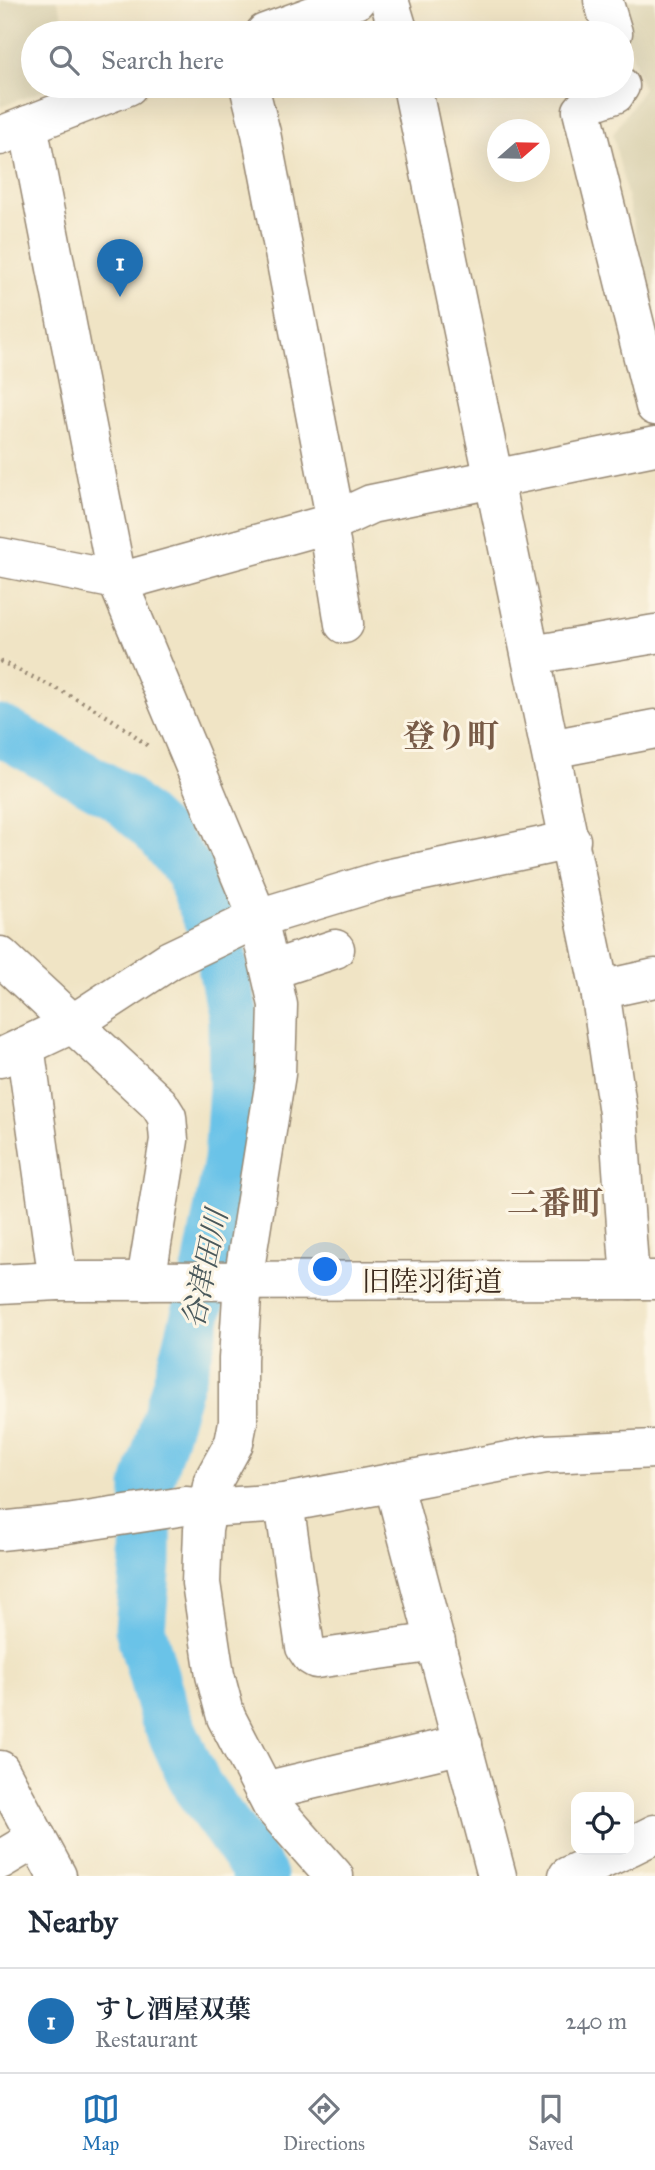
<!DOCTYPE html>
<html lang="en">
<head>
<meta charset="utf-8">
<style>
	body { margin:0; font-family:"IM FELL Great Primer","Noto Serif JP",serif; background:#f2f2f3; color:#1f2937 }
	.controls { position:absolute; right:21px; bottom:21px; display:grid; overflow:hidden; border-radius:14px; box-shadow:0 7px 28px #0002 }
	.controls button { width:63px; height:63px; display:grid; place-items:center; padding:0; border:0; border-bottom:2px solid #e0e1e3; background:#fff; color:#1f2937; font:35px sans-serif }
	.compass { position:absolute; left:487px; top:119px; width:63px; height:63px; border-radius:50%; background:#fff; box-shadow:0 7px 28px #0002; rotate:70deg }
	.you { position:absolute; left:326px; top:1270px; width:24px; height:24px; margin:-18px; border:5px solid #fff; border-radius:50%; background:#1a73e8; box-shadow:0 0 0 10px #1a73e833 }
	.badge { display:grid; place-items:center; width:46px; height:46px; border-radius:50%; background:#1f6fb2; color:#fff; font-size:23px; font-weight:700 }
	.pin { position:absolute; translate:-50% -58px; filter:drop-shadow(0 2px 4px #0008) }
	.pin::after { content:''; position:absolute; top:37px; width:24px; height:21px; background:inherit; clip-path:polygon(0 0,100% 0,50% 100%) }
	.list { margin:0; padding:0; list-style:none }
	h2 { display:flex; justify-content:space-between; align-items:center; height:91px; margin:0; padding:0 28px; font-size:30px }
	h2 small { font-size:23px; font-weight:400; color:#747a83 }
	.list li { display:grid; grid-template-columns:46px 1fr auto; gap:21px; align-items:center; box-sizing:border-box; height:105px; padding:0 28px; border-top:2px solid #e0e1e3 }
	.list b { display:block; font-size:26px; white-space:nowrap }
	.list p { margin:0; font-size:23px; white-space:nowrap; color:#747a83 }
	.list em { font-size:23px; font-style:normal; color:#747a83 }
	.icon { flex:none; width:38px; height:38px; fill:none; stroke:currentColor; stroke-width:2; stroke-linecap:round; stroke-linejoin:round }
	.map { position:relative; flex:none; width:655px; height:1876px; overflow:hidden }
	.search { position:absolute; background:#fff; box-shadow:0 7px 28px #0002; left:21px; right:21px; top:21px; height:77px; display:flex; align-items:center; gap:18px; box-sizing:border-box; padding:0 24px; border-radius:38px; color:#747a83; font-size:26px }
	.sheet { height:196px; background:#fff }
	nav { display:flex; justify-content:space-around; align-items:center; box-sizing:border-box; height:98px; border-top:2px solid #e0e1e3; background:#fff; font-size:19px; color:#747a83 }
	nav a { display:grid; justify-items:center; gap:4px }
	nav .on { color:#1f6fb2 }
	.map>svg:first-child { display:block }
	.built { fill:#ddd4b4 }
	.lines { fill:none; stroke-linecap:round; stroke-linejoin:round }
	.river { stroke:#6ac3e8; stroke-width:51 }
	.minor-casing { stroke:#968772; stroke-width:41 }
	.path { stroke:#968772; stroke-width:4.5; stroke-dasharray:2 5; stroke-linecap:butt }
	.minor { stroke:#fff; stroke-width:38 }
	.labels { text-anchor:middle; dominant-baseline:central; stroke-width:6; stroke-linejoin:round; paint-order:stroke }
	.street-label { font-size:28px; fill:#3b2a1e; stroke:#fcf5e5 }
	.water-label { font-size:30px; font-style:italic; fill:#49585b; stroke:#fcf5e5 }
	.quarter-label { font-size:32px; font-weight:bold; fill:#785b47; stroke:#fcf5e5 }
</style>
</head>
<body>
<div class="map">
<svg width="655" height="1876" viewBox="0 0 655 1876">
	<rect width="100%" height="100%" fill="#fcf5e5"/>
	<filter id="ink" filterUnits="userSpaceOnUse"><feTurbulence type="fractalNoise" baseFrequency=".0143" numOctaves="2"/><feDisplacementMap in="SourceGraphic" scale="14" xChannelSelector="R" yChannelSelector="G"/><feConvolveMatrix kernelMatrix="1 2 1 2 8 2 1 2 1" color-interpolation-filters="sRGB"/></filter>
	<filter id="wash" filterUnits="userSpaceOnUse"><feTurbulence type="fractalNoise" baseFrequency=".00686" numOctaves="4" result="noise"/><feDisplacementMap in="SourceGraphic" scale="28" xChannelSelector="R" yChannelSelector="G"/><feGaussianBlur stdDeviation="1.57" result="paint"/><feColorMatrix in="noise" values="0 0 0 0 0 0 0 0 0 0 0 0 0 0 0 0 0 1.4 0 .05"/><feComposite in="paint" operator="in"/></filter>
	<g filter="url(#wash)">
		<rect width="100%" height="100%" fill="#f0e4c5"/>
		<g class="built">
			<polygon points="0,0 57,0 69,33 33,33 33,86 55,86 0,107"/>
			<polygon points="615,0 655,0 655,319 613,134 643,89"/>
		</g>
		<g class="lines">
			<polyline class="river" points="0,730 120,797 160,834 189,870 218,942 233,1017 234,1086 229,1161 208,1267 187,1352 147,1486 146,1562 140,1628 164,1714 197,1786 262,1876"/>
		</g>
	</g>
	<g filter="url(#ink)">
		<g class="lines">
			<defs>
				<g id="minor">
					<polyline points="389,0 399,33"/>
					<polyline points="603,0 613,33"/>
					<polyline points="265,33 356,0"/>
					<polyline points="412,86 600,990 618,1113 630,1280"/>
					<polyline points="620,86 615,94 589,103 582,111 655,406"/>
					<polyline points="28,125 117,580 258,918 278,1005 276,1074 243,1281 238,1359 238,1422 234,1443 213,1481 203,1530 201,1583 215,1675 226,1717 272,1806 334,1876"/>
					<polyline points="0,136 128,86"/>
					<polyline points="0,557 117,580 137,577 328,524 334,512 261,133 249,86"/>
					<polyline points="344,624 328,524 371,504 655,446"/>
					<polyline points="532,655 655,634"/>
					<polyline points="551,749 655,729"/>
					<polyline points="0,956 159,1104 167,1117 169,1140 146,1281"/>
					<polyline points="271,970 335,949"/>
					<polyline points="600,990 655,978"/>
					<polyline points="25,1046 58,1281"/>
					<polyline points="0,1058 74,1023 170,960 258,918 386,879 571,840"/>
					<polyline points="0,1284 58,1281 655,1280"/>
					<polyline points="393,1482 497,1876"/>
					<polyline points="284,1503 305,1647 311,1656 316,1659 436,1642"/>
					<polyline points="0,1531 67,1524 185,1506 207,1508 284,1503 545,1454 655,1449"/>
					<polyline points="0,1770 57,1876"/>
					<polyline points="264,1791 463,1744"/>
					<polyline points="629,1847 655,1834"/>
					<polyline points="0,1860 37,1838"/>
					<polyline points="568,1876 623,1850"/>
				</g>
			</defs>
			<use href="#minor" class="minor-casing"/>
			<path class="path" d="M0,661C54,688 104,708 150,748"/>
			<use href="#minor" class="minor"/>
		</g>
	</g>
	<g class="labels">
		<g class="street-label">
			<text x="432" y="1281">旧陸羽街道</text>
		</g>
		<g class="water-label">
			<text transform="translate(205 1269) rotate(-78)">谷津田川</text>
		</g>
		<g class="quarter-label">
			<text x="451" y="736">登り町</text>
			<text x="555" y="1203">二番町</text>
		</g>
	</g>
</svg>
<div class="controls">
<button><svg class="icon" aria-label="locate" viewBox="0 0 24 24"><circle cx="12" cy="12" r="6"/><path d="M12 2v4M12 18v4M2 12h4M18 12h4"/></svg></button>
</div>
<svg class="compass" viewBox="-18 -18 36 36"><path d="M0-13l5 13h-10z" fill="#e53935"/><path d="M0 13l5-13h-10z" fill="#747a83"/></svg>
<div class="you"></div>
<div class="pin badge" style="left:120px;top:297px">1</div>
<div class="search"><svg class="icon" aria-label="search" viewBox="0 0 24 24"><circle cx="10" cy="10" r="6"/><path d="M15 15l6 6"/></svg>Search here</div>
</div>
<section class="sheet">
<h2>Nearby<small></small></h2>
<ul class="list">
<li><span class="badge">1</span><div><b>すし酒屋双葉</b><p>Restaurant</p></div><em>240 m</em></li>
</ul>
</section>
<nav>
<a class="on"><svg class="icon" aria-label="map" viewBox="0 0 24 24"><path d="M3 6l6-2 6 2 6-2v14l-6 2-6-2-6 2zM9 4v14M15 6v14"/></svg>Map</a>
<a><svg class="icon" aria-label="directions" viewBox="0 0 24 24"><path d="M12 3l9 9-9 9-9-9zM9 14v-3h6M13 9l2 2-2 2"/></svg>Directions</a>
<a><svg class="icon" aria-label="saved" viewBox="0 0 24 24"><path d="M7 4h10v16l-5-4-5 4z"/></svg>Saved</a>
</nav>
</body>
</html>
